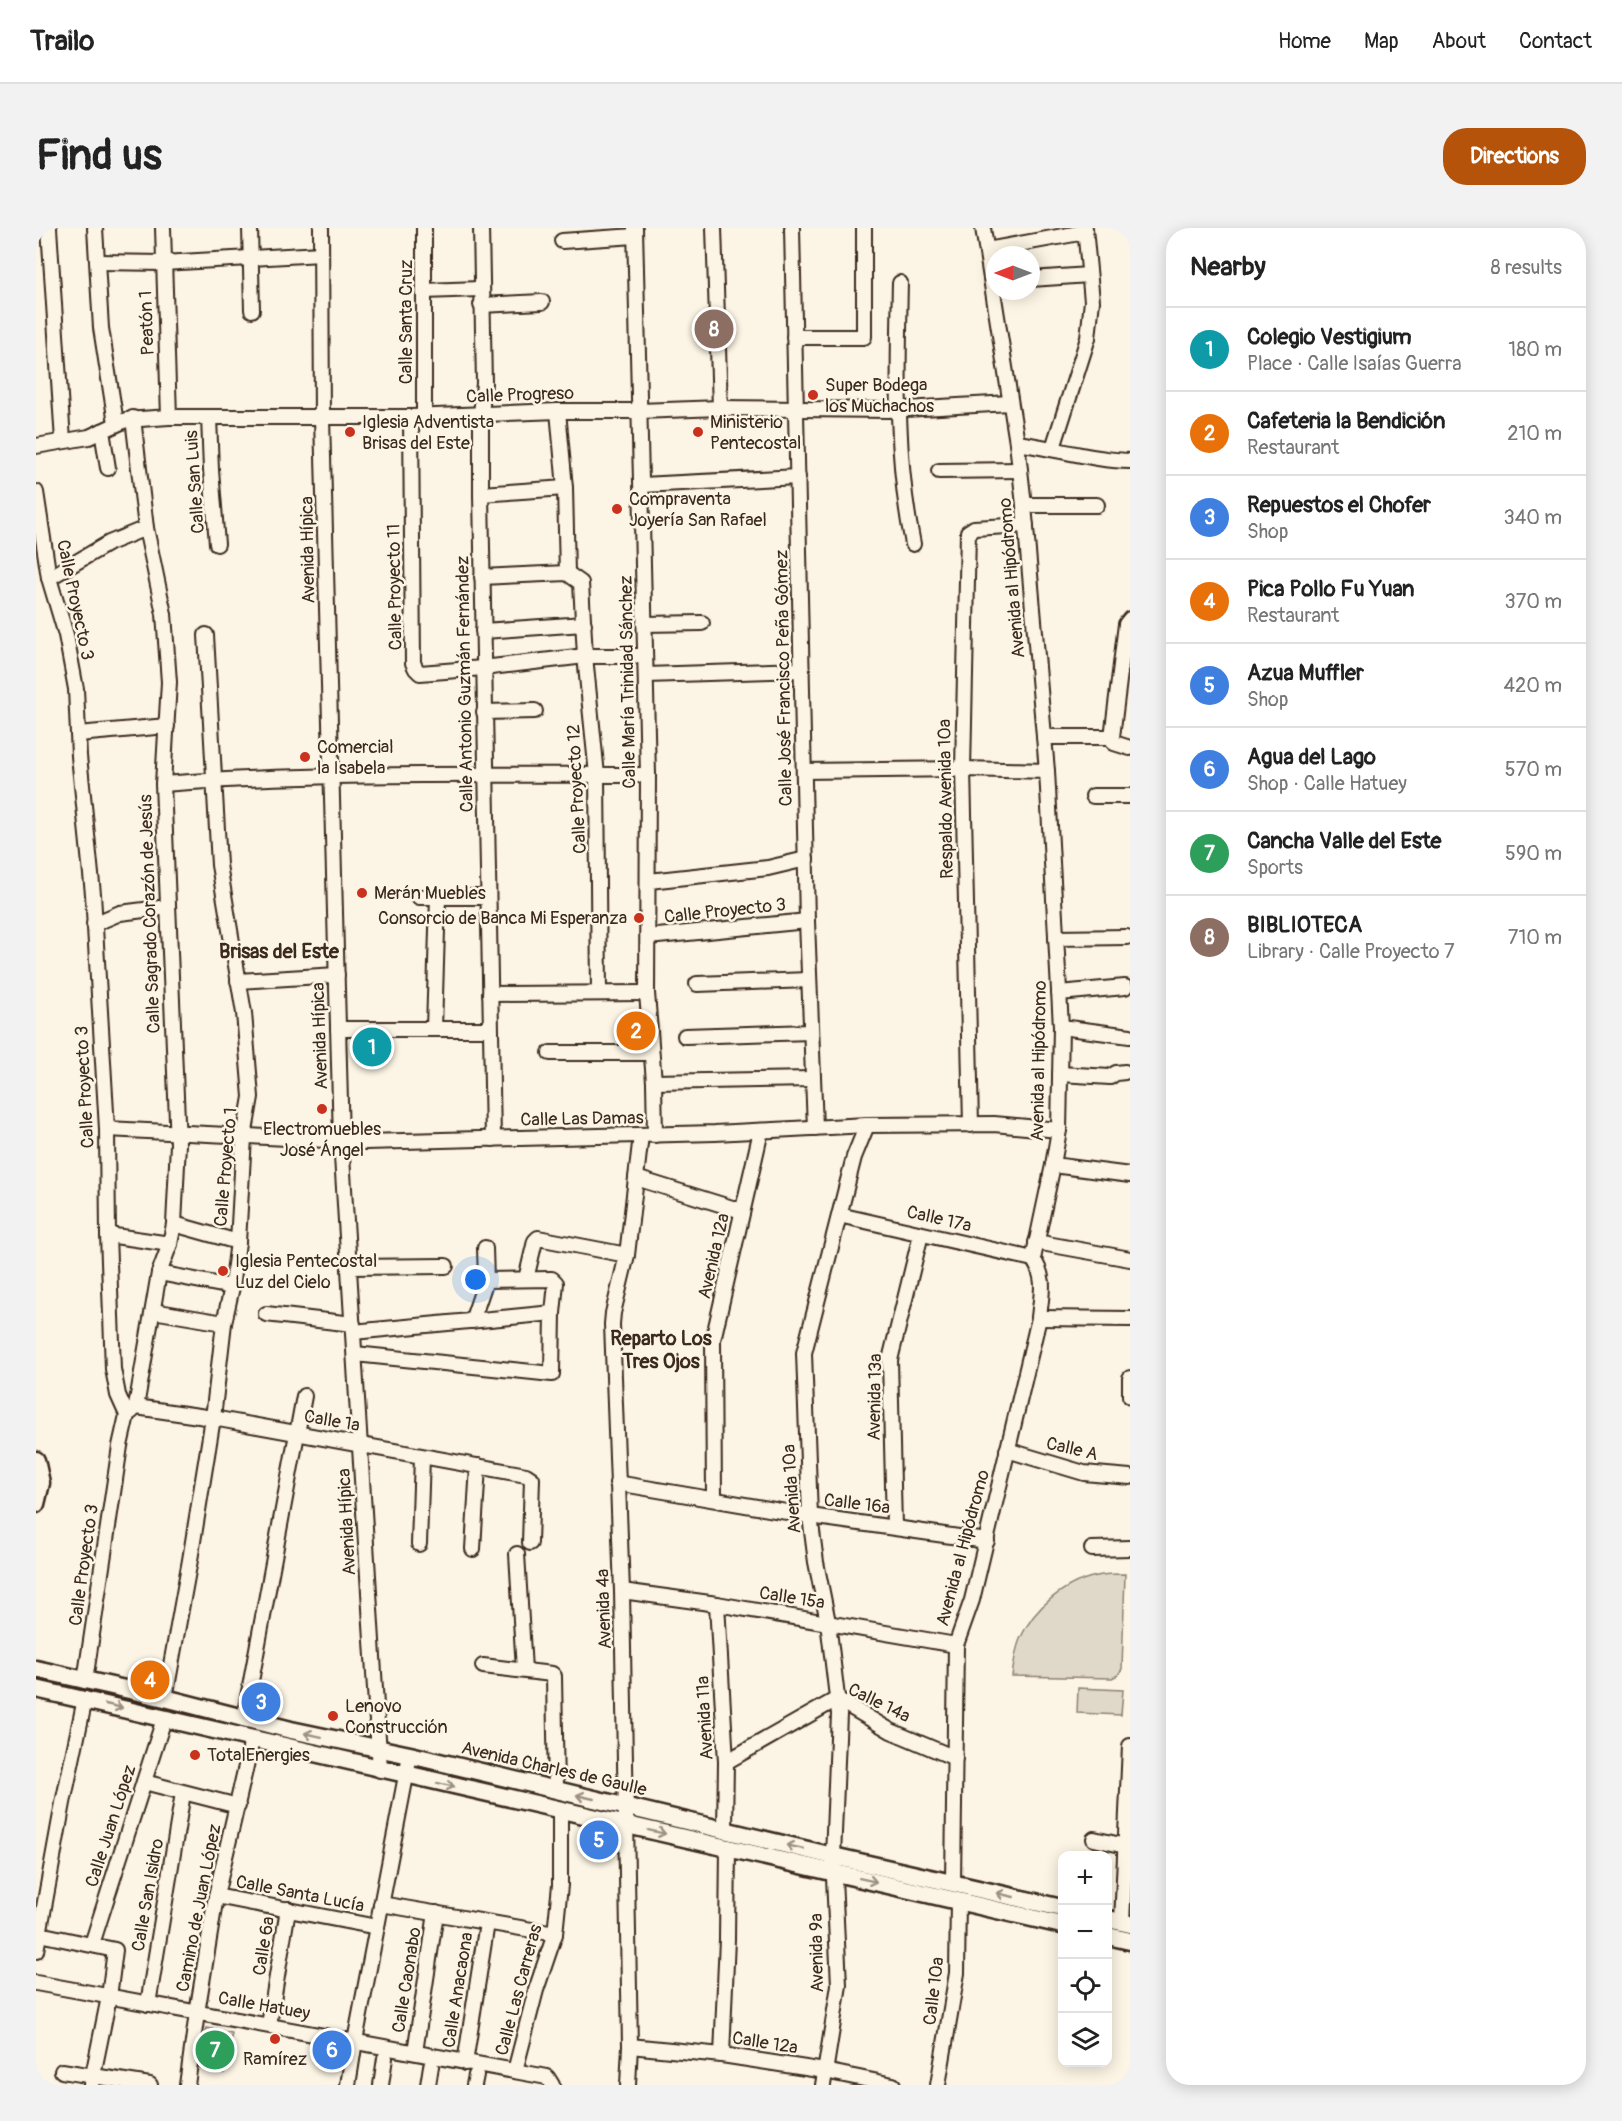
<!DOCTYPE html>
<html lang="en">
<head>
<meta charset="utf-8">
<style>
	body { margin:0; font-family:Pangolin,sans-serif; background:#f2f2f2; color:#222 }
	.controls { position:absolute; right:18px; bottom:18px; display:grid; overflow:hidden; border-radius:12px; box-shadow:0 3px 15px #0003 }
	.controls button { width:54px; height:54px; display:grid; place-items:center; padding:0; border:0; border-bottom:2px solid #e0e0e0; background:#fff; color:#222; font:30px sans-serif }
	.compass { position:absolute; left:950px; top:18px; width:54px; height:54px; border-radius:50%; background:#fff; box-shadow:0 3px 15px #0003; rotate:270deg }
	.you { position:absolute; left:440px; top:1052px; width:21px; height:21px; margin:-15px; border:4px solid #fff; border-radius:50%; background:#1a73e8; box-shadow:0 0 0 9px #1a73e833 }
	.badge { display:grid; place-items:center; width:39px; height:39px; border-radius:50%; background:#b45309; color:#fff; font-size:20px; font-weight:700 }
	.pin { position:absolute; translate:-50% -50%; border:3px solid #fff; box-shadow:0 2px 6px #0006 }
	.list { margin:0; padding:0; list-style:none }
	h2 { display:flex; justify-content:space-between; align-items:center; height:78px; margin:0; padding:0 24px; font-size:26px }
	h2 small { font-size:20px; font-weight:400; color:#767676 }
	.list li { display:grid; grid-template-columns:39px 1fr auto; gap:18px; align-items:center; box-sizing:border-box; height:84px; padding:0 24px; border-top:2px solid #e0e0e0 }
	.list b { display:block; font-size:22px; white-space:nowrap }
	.list p { margin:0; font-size:20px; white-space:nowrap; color:#767676 }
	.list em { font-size:20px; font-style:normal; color:#767676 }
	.icon { flex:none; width:33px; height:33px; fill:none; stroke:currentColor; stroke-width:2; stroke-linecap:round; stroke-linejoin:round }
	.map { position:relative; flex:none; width:1094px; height:1857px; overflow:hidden; border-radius:24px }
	header { display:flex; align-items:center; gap:36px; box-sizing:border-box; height:84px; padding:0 30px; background:#fff; border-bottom:2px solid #e0e0e0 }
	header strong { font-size:28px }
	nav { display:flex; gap:33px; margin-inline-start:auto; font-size:21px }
	.intro { display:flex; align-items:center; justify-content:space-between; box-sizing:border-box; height:144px; padding:0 36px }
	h1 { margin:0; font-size:42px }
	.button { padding:15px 27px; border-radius:24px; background:#b45309; color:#fff; font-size:21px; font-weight:700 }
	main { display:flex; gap:36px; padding:0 36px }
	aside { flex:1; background:#fff; border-radius:24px; box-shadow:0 3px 15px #0003 }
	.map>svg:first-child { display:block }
	.green { fill:#e0d8c8; stroke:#8e8173; stroke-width:1.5 }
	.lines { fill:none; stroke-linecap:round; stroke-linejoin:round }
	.minor-casing { stroke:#3b2a1e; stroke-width:18 }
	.major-casing { stroke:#3b2a1e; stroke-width:21 }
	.minor { stroke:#fcf5e5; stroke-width:14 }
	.major { stroke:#fcf5e5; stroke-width:16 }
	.oneway { stroke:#9c9082 }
	.poi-dot { fill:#c8321e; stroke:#fcf5e5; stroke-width:2 }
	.labels { text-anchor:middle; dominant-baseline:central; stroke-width:5; stroke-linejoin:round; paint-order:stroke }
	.street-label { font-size:18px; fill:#3b2a1e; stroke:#fcf5e5 }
	.poi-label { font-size:18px; fill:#3b2a1e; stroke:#fcf5e5; text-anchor:start }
	.neighbourhood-label { font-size:20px; font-weight:bold; fill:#3b2a1e; stroke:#fcf5e5 }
</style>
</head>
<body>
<header>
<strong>Trailo</strong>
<nav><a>Home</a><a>Map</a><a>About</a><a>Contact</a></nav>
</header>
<div class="intro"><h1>Find us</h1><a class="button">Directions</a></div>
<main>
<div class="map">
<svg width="1094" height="1857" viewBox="0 0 1094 1857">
	<rect width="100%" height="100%" fill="#fcf5e5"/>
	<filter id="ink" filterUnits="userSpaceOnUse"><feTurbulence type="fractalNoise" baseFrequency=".0167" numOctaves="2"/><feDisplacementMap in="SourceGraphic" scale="12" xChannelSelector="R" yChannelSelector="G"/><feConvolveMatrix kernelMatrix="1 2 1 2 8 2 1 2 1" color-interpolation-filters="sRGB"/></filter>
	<g filter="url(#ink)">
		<g class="green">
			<path d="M1089,1346L1086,1441L1082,1447L1076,1450L976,1448C978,1435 979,1423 984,1411C998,1379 1031,1352 1066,1347C1073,1346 1081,1346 1089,1346Z"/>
			<polygon points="1042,1460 1087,1462 1085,1487 1041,1485"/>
			<polygon points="171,1800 196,1805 188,1845 162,1839"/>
		</g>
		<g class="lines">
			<defs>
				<g id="minor">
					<polyline points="13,0 27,213"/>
					<polyline points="59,0 65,100 80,195"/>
					<polyline points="127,0 133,189"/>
					<polyline points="214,0 216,82"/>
					<polyline points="285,0 286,190 305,912 344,1542"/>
					<polyline points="388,0 388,189"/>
					<polyline points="445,0 448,155 445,187 445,266 457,911"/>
					<polyline points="599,0 612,547 611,765 618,854 619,907"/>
					<polyline points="678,0 684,180"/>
					<polyline points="756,0 771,693 779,900"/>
					<polyline points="526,13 599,8"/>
					<polyline points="951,22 1049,4"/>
					<polyline points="62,34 127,35 285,26"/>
					<polyline points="995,51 1053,47"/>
					<path d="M864,55C862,142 859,230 877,316"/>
					<polyline points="388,63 444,61"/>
					<polyline points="445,77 506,74"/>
					<polyline points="758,109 828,109 828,0"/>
					<polyline points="522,183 529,260 531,345"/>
					<polyline points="173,189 175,242 181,316"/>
					<polyline points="375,189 377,435 380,441 384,445 447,440 549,428 609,428"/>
					<polyline points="97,190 110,300 128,386 133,454 127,556 142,916 138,996 134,1016 123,1045 100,1179"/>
					<polyline points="66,203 72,240"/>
					<path d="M981,215C1019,220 1055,232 1094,233"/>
					<polyline points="0,218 53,209 90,192 133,189 375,189 522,183 603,183 684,180 852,182 974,175"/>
					<polyline points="1017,220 1052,110 1056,73 1049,0"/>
					<polyline points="903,243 984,242"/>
					<polyline points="606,257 762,249"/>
					<polyline points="0,264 13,350 30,407 40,461 43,528 57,666 71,901 72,1007 77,1141 82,1167 91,1187 84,1218 49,1453"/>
					<polyline points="445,266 529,260"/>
					<polyline points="988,277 1061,277"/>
					<polyline points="446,349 531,345 545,355 549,428 561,547 563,765"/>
					<polyline points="13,350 73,315 110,300"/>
					<polyline points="1094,391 1090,396 1076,509 1078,515 1094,520"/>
					<polyline points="608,396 666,395"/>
					<polyline points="447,403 548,396"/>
					<polyline points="610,447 766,442"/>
					<polyline points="448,484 499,483"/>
					<polyline points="42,506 131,498"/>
					<polyline points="1008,509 1076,509"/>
					<polyline points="768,543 927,541 1011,543"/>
					<path d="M127,556C288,544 451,547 612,547"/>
					<polyline points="1057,568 1094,568"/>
					<polyline points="613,653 732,640 770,631"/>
					<polyline points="383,669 451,669"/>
					<polyline points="58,696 84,685 132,679"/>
					<polyline points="612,709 771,693"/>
					<polyline points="1020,710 1091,709"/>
					<polyline points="202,753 301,747"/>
					<polyline points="661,756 773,752"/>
					<polyline points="1023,765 1089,759"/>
					<polyline points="454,766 611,765"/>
					<polyline points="1025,799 1094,808"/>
					<polyline points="302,801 454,801"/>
					<polyline points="398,801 402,669"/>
					<polyline points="649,808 775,804"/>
					<polyline points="514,825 615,825"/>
					<polyline points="1024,846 1074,849 1080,845 1089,844"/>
					<polyline points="618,854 777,851"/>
					<polyline points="935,897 927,541 932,304 938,300 990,297"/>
					<polyline points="71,901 330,914 679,905 831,897 958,896 1023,902"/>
					<polyline points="1017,937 1094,947"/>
					<polyline points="600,950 706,983"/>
					<polyline points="803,987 997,1031"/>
					<polyline points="138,996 202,1014"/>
					<polyline points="72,1007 134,1016"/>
					<polyline points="1000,1014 1094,1031"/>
					<polyline points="449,1020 450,1052"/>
					<polyline points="313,1039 410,1038"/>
					<polyline points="123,1045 196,1059"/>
					<polyline points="490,1051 499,1013 502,1010 591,1027"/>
					<polyline points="117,1083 188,1095"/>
					<polyline points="230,1086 317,1096"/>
					<polyline points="1003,1090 1094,1091"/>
					<polyline points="317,1104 517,1085"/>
					<polyline points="319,1126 516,1146 517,1085 520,1055 516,1051 450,1052 436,1093"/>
					<polyline points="1094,1150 1094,1168"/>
					<polyline points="95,1184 100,1179 177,1190 490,1247 496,1251 494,1315"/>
					<polyline points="971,1222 1048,1245 1094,1249"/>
					<polyline points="581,1255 774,1288 951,1313"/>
					<polyline points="678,1270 677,1112 725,903"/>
					<polyline points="858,1299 854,1132 885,1006"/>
					<polyline points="383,1316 386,1229"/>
					<polyline points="437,1321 442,1238"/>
					<polyline points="1056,1321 1094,1320"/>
					<polyline points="481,1326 488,1442"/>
					<polyline points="586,1363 681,1376 920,1417"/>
					<polyline points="681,1376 690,1534 689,1603"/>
					<polyline points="447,1438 516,1446 518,1448 520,1562"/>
					<polyline points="129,1470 154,1332 177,1190 188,1095 196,1059 202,1014 208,909 215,869 208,785 183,637 170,407"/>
					<polyline points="208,1491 268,1168"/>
					<polyline points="690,1534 801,1471 855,1503 919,1530"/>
					<polyline points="108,1554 202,1578"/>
					<polyline points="1058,1611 1094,1619"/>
					<path d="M917,1655L920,1417L936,1372L1003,1090C1005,1066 1011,1051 997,1031L1017,937L1023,902L1025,799L1011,543L988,277L981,215L947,0"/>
					<polyline points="180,1668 341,1699"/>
					<polyline points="345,1676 519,1706"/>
					<polyline points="1086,1694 1094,1518"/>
					<polyline points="3,1706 79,1722 73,1769 55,1857"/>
					<polyline points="56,1716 128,1491"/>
					<polyline points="0,1723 27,1575 49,1471"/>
					<polyline points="0,1755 511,1849 516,1857"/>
					<polyline points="112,1776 147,1565"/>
					<polyline points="233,1797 252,1681"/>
					<polyline points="594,1818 686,1827 789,1843 857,1857"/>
					<polyline points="379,1824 400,1685"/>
					<polyline points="686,1827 691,1711 692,1619"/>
					<polyline points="429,1835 451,1695"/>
					<polyline points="26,1843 114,1857"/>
					<polyline points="479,1843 500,1762 519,1706 524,1657 524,1583"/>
					<polyline points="151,1857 161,1785 180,1668 216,1512"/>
					<polyline points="312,1857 319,1813 374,1527"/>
					<polyline points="345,1857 349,1830"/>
					<polyline points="392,1857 395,1838"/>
					<polyline points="438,1857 440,1847"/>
					<polyline points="592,1857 594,1818 586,1363 576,1096 577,1085 591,1027 605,907"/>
					<polyline points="787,1857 803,1757 797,1628 803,1486 792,1394 780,1334 774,1288 768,1125 818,929 831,897"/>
					<polyline points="902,1857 921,1745 922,1673"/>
				</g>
				<g id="major">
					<polyline points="0,1232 5,1255 0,1276"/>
					<polyline points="0,1441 129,1470 255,1502 374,1527 797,1628 1026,1680"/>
					<path d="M0,1461C342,1541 685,1616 1026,1697"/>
					<polyline points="1072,1691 1094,1696"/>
					<polyline points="1072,1708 1094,1713"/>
				</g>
			</defs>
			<use href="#minor" class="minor-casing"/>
			<use href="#major" class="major-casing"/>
			<use href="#minor" class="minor"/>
			<use href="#major" class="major"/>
		</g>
		<defs><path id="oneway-shaft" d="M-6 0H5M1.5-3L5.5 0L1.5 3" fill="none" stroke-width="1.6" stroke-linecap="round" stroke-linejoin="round" transform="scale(1.5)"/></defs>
		<g class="oneway">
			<use href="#oneway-shaft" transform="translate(78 1478) rotate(13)"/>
			<use href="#oneway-shaft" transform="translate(277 1507) rotate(-168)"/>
			<use href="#oneway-shaft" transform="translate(410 1557) rotate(13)"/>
			<use href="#oneway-shaft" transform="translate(549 1569) rotate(-167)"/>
			<use href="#oneway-shaft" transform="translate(621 1604) rotate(12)"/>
			<use href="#oneway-shaft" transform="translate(759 1619) rotate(-167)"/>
			<use href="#oneway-shaft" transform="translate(832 1652) rotate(12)"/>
			<use href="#oneway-shaft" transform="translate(969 1667) rotate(-167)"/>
		</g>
	</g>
	<g class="poi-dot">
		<circle cx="777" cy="167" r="6"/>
		<circle cx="314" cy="204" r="6"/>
		<circle cx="662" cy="204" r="6"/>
		<circle cx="581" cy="281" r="6"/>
		<circle cx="269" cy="529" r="6"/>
		<circle cx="326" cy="665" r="6"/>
		<circle cx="603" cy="690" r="6"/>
		<circle cx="286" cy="881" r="6"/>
		<circle cx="187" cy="1043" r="6"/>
		<circle cx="297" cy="1488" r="6"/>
		<circle cx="159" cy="1527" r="6"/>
		<circle cx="239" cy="1811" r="6"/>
	</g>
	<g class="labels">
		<g class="street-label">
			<text transform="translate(370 94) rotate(-90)">Calle Santa Cruz</text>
			<text transform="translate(111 95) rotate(-92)">Peatón 1</text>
			<text transform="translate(484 167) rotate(-2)">Calle Progreso</text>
			<text transform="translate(159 254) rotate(-94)">Calle San Luis</text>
			<text transform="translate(272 322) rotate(-91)">Avenida Hípica</text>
			<text transform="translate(976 350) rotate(-95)">Avenida al Hipódromo</text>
			<text transform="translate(359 359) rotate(-91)">Calle Proyecto 11</text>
			<text transform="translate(39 372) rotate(78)">Calle Proyecto 3</text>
			<text transform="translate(748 450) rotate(-91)">Calle José Francisco Peña Gómez</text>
			<text transform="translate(592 454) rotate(-91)">Calle María Trinidad Sánchez</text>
			<text transform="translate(429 456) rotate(-91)">Calle Antonio Guzmán Fernández</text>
			<text transform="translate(541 561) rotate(-93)">Calle Proyecto 12</text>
			<text transform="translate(910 571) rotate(-91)">Respaldo Avenida 10a</text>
			<text transform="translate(689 683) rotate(-6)">Calle Proyecto 3</text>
			<text transform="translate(114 686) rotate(-92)">Calle Sagrado Corazón de Jesús</text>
			<text transform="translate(284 808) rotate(-92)">Avenida Hípica</text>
			<text transform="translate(1003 833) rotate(-89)">Avenida al Hipódromo</text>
			<text transform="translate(49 859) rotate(-93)">Calle Proyecto 3</text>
			<text transform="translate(546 891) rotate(-1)">Calle Las Damas</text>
			<text transform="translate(190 939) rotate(-85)">Calle Proyecto 1</text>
			<text transform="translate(903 991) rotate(13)">Calle 17a</text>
			<text transform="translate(678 1028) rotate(-77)">Avenida 12a</text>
			<text transform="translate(839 1169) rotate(-89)">Avenida 13a</text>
			<text transform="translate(296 1193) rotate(10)">Calle 1a</text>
			<text transform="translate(1036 1221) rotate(13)">Calle A</text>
			<text transform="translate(756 1261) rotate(-94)">Avenida 10a</text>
			<text transform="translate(821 1276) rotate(7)">Calle 16a</text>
			<text transform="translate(311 1294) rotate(-93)">Avenida Hípica</text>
			<text transform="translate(927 1320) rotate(-75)">Avenida al Hipódromo</text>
			<text transform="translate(48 1337) rotate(-82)">Calle Proyecto 3</text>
			<text transform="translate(756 1370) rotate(9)">Calle 15a</text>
			<text transform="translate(568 1381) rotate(-92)">Avenida 4a</text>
			<text transform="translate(843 1475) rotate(26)">Calle 14a</text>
			<text transform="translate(669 1490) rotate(-93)">Avenida 11a</text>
			<text transform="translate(518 1541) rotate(13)">Avenida Charles de Gaulle</text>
			<text transform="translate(75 1598) rotate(-72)">Calle Juan López</text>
			<text transform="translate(264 1666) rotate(11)">Calle Santa Lucía</text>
			<text transform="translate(112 1667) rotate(-80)">Calle San Isidro</text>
			<text transform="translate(163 1680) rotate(-79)">Camino de Juan López</text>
			<text transform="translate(228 1718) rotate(-81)">Calle 6a</text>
			<text transform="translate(781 1725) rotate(-91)">Avenida 9a</text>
			<text transform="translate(371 1752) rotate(-81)">Calle Caonabo</text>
			<text transform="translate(422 1762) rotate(-81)">Calle Anacaona</text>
			<text transform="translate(483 1762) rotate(-75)">Calle Las Carreras</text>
			<text transform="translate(898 1763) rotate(-83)">Calle 10a</text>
			<text transform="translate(228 1778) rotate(10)">Calle Hatuey</text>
			<text transform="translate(729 1815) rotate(9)">Calle 12a</text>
		</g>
		<g class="poi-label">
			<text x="789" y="157">Super Bodega<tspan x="789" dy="21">los Muchachos</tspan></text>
			<text x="326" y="194">Iglesia Adventista<tspan x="326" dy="21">Brisas del Este</tspan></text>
			<text x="674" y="194">Ministerio<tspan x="674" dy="21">Pentecostal</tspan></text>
			<text x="593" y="271">Compraventa<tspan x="593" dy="21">Joyería San Rafael</tspan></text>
			<text x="281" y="519">Comercial<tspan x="281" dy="21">la Isabela</tspan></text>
			<text x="338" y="665">Merán Muebles</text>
			<text x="591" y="690" text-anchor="end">Consorcio de Banca Mi Esperanza</text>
			<text x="286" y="901" text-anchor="middle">Electromuebles<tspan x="286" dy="21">José Ángel</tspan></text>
			<text x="199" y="1033">Iglesia Pentecostal<tspan x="199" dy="21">Luz del Cielo</tspan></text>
			<text x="309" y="1478">Lenovo<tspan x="309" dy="21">Construcción</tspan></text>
			<text x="171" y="1527">TotalEnergies</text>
			<text x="239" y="1831" text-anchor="middle">Ramírez</text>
		</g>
		<g class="neighbourhood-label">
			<text x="243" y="723">Brisas del Este</text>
			<text x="625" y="1110">Reparto Los<tspan x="625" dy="23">Tres Ojos</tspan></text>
		</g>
	</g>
</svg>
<div class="controls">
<button>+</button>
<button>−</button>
<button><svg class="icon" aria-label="locate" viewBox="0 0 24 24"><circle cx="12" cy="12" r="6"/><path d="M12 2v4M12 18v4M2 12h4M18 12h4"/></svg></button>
<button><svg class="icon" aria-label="layers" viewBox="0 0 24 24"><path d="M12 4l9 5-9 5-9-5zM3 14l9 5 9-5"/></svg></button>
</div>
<svg class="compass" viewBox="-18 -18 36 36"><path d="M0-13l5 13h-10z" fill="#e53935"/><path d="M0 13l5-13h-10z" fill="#767676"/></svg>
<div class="you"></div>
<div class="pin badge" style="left:336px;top:819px;background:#0f9aa8">1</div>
<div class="pin badge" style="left:600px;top:803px;background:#e8710a">2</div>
<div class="pin badge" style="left:225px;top:1474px;background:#3f7fe0">3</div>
<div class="pin badge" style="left:114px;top:1452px;background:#e8710a">4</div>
<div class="pin badge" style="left:563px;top:1612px;background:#3f7fe0">5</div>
<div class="pin badge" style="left:296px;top:1822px;background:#3f7fe0">6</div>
<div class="pin badge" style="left:179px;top:1822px;background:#2e9e5b">7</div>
<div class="pin badge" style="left:678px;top:101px;background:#8d6e63">8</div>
</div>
<aside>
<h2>Nearby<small>8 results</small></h2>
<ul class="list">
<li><span class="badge" style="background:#0f9aa8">1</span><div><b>Colegio Vestigium</b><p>Place · Calle Isaías Guerra</p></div><em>180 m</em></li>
<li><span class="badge" style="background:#e8710a">2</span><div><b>Cafeteria la Bendición</b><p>Restaurant</p></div><em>210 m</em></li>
<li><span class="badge" style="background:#3f7fe0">3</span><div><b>Repuestos el Chofer</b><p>Shop</p></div><em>340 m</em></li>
<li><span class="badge" style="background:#e8710a">4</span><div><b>Pica Pollo Fu Yuan</b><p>Restaurant</p></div><em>370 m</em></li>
<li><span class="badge" style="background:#3f7fe0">5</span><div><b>Azua Muffler</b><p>Shop</p></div><em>420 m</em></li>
<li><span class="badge" style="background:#3f7fe0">6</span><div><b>Agua del Lago</b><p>Shop · Calle Hatuey</p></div><em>570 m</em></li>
<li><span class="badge" style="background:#2e9e5b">7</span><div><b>Cancha Valle del Este</b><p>Sports</p></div><em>590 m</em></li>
<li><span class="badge" style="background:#8d6e63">8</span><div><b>BIBLIOTECA</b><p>Library · Calle Proyecto 7</p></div><em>710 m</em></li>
</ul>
</aside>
</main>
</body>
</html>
